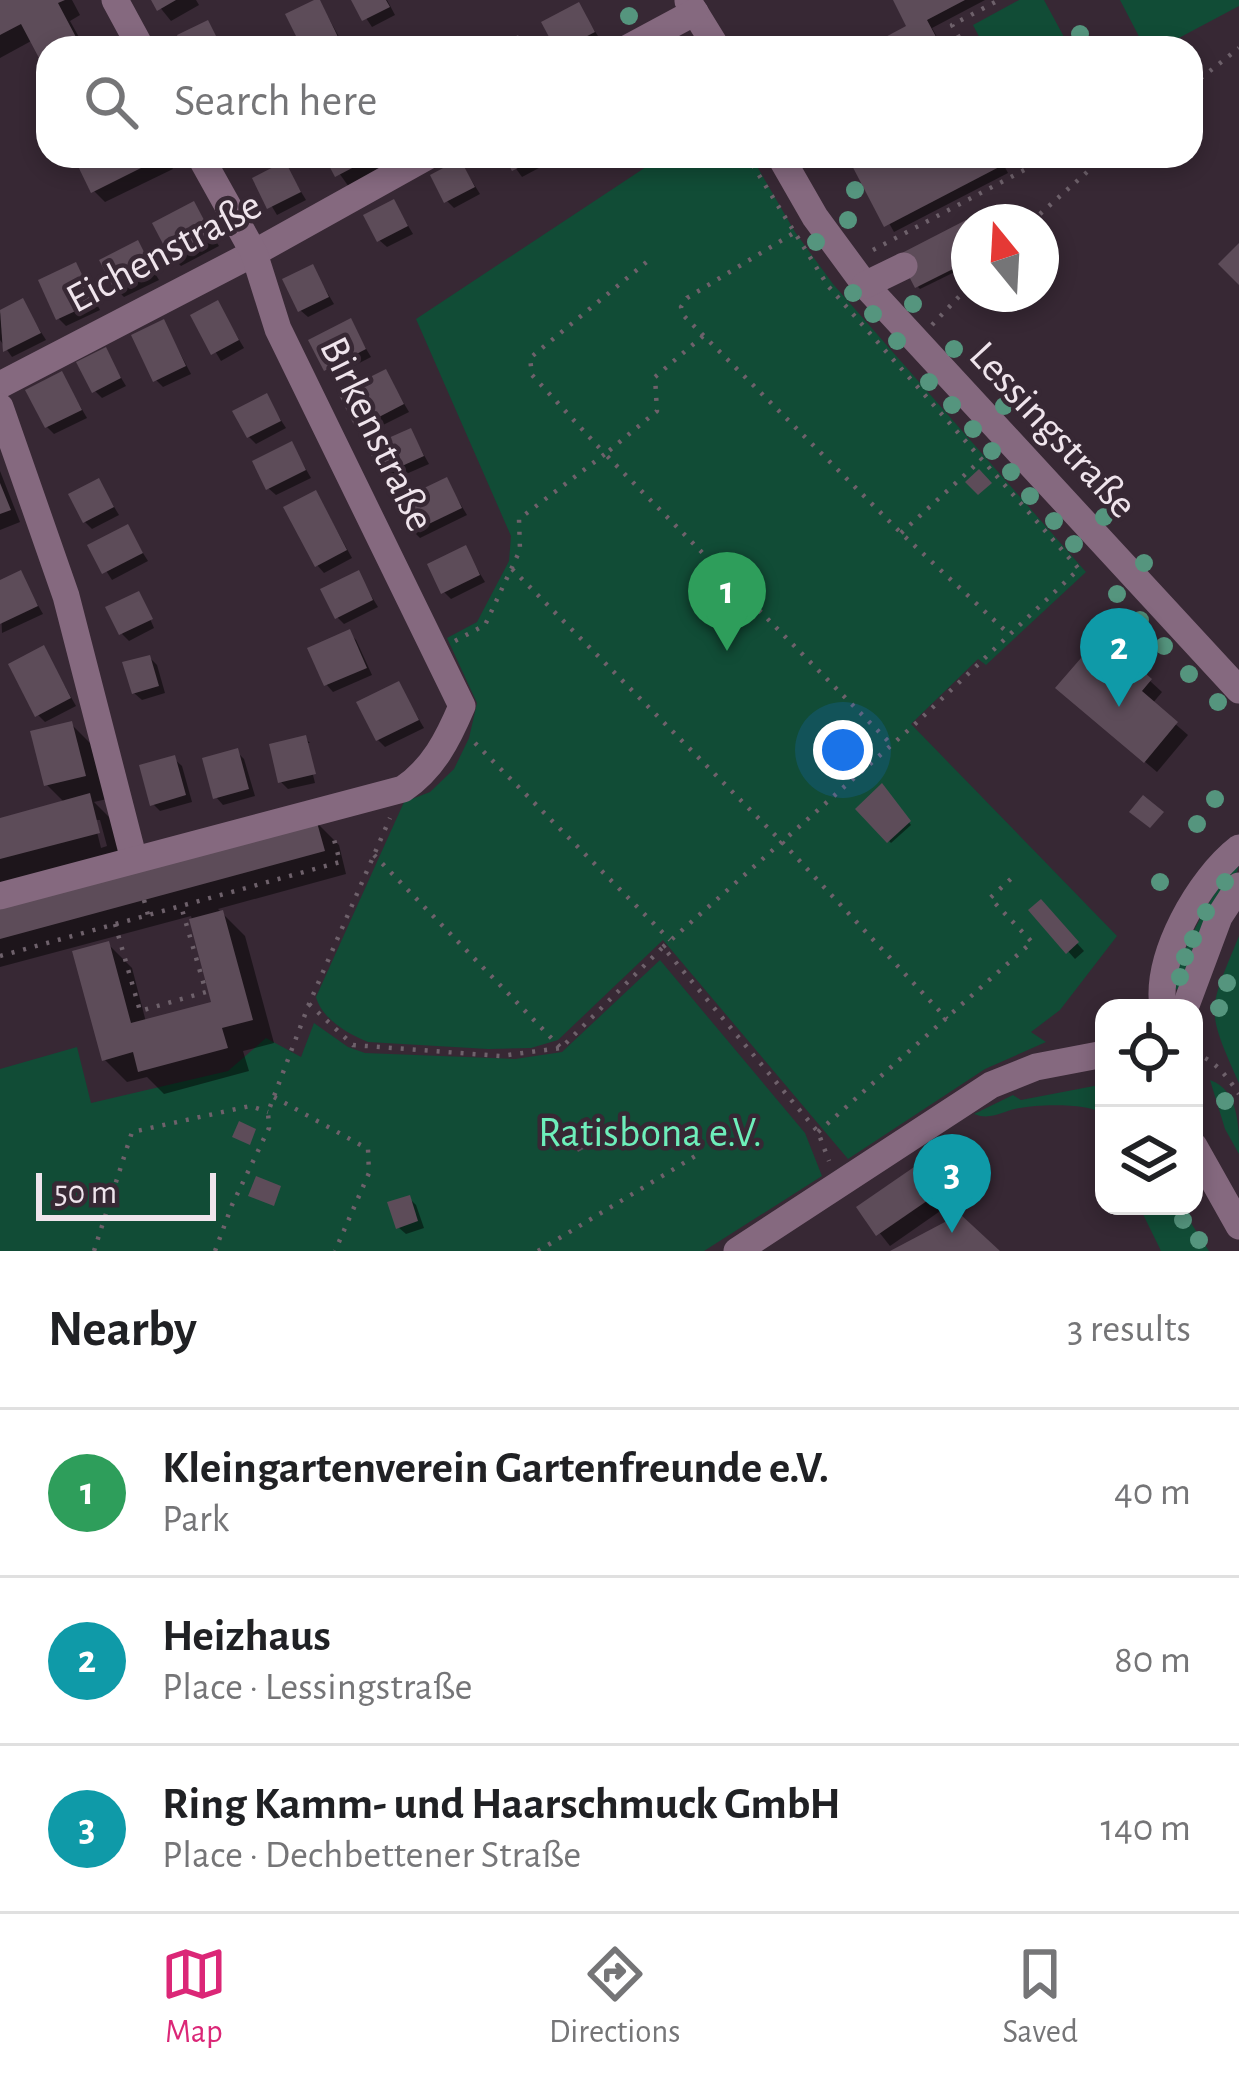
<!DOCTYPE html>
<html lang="en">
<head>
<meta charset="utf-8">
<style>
	body { margin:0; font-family:"Alegreya Sans",sans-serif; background:#f6f6f6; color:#202124 }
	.controls { position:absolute; right:36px; bottom:36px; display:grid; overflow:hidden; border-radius:24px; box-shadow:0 6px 18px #0003 }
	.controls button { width:108px; height:108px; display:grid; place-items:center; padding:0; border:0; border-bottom:3px solid #e0e0e0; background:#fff; color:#202124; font:60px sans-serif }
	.compass { position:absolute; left:951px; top:204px; width:108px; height:108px; border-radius:50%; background:#fff; box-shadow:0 6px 18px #0003; rotate:342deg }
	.scale { position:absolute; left:36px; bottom:30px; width:180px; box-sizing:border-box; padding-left:12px; border:6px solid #efe4ec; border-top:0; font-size:33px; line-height:42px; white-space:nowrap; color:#efe4ec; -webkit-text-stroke:9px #372834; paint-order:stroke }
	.you { position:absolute; left:843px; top:750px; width:42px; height:42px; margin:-30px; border:9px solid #fff; border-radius:50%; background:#1a73e8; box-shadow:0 0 0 18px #1a73e833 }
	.badge { display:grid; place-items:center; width:78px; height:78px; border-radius:50%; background:#db2777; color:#fff; font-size:39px; font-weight:700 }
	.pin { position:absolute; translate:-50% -99px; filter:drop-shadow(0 3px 6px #0008) }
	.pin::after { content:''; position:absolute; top:63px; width:42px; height:36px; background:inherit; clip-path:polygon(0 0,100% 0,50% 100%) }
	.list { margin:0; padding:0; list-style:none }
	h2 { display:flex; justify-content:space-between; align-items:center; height:156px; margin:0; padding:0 48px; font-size:51px }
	h2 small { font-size:39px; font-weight:400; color:#757577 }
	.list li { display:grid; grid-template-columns:78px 1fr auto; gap:36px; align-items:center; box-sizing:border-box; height:168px; padding:0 48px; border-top:3px solid #e0e0e0 }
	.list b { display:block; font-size:45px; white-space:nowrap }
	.list p { margin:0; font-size:39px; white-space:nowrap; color:#757577 }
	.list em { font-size:39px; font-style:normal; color:#757577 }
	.icon { flex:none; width:66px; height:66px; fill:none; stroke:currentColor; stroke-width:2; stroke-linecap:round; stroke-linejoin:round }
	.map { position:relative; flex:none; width:1239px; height:1251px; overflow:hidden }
	.search { position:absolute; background:#fff; box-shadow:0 6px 18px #0003; left:36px; right:36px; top:36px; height:132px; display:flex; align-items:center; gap:30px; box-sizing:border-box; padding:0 42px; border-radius:36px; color:#757577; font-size:45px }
	.sheet { height:660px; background:#fff }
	nav { display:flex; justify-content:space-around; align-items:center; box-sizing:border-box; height:168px; border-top:3px solid #e0e0e0; background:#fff; font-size:33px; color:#757577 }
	nav a { display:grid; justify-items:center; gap:6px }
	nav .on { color:#db2777 }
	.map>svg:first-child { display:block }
	.green { fill:#114c36 }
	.shadow { fill:#0007; fill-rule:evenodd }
	.building { fill:#5d4c59 }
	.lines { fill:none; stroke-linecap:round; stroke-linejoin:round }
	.path { stroke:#6e616b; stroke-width:4.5; stroke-dasharray:3 9; stroke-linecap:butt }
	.minor { stroke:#85697f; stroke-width:27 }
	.tree { fill:#55957e }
	.labels { text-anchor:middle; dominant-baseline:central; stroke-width:9; stroke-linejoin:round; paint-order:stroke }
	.street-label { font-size:42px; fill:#efe4ec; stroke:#372834 }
	.park-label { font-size:42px; fill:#6deeba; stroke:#372834 }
</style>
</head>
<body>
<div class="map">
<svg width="1239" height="1251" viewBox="0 0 1239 1251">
	<rect width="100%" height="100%" fill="#372834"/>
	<g class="green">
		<polygon points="1019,0 1044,0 1070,48 985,48 973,25"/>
		<polygon points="1120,0 1239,0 1239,6 1160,48 1145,48"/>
		<path d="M653,156H751L795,232L833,284L1086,572L986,665L978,659L911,724L1117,936L1060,1010L1031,1032L1046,1042L985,1069L848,1159L663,940L558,1040L531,1048L488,1049L368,1042C348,1034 322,1019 316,997L404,802L430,792L454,769L469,738L477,703L447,638L477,622L509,561L511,536L416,319L655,161Z"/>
		<path d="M1239,861C1239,882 1212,906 1202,926C1192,947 1185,967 1181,990L1170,988C1188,940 1206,900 1239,861Z"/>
		<path d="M1239,936V1083C1205,1007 1208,1012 1239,936Z"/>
		<polygon points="660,960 805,1133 822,1176 704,1251 0,1251 0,1069 77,1047 91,1103 228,1071 266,1038 301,1057 314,1023 348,1047 365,1053 515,1059 562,1052"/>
		<path d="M1210,1080C1239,1090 1239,1127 1239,1154L1225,1129Z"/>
		<path d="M1094,1086L1104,1088V1114C1090,1103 1039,1104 1020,1108C1002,1111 991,1121 974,1114L1013,1095L1021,1100Z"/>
		<polygon points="1139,1206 1180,1206 1209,1251 1161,1251"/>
	</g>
	<g class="shadow">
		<polygon points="0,0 72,0 80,15 70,21 85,48 48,48 48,62 33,40 0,58"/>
		<polygon points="154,0 196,0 199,5 171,21"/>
		<polygon points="354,0 387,0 395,15 372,27"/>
		<polygon points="896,0 985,0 932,28 943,48 871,48 910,27"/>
		<polygon points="319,1 343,44 336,48 305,48"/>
		<polygon points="578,6 600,39 583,48 558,48"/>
		<polygon points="90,156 166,156 173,169 105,202 94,191"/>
		<polygon points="327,156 407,156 349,187"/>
		<polygon points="507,156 549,156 552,161 522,177"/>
		<polygon points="851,156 999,156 1008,173 894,232"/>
		<polygon points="460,162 480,194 454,208 447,201"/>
		<polygon points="285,165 306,200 277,215 256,180"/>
		<polygon points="394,202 413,234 387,247 379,240"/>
		<polygon points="194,205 219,246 181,266 174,259"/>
		<polygon points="966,223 969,265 920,289 918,287"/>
		<polygon points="137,244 159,280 124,297 117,290"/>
		<polygon points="76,266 100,310 66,326 58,318"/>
		<polygon points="312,267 334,304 308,317 300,310"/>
		<polygon points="22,302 46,340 12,357 0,340 0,313"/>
		<polygon points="218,304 244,348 221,361 194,316"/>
		<polygon points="350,322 371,357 334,376 327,369"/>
		<polygon points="164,323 191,374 163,387 156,380"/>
		<polygon points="105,351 126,386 102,398 95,391"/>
		<polygon points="386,373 409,412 365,434 358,427"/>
		<polygon points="62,375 87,418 54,434 47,427"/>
		<polygon points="266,397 286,428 256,444 249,437"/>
		<polygon points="411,432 429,464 390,481 383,474"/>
		<polygon points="292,445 311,478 276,495 268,488"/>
		<polygon points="0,471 20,522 0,530"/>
		<polygon points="446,480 467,515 420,538 413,531"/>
		<polygon points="99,482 119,515 92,529 85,522"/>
		<polygon points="316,493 352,558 324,573 317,565"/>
		<polygon points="127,528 148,561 112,580 91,547"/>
		<polygon points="465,549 485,582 451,599 444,592"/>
		<polygon points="20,574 43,614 2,633 0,583"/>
		<polygon points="358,574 378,607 344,624 337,617"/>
		<polygon points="139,594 154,628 129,641 122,634"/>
		<polygon points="349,633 356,640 372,675 333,692 326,684"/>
		<polygon points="44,649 76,706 45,722 38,715"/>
		<polygon points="150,658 157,665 165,693 142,700 134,693"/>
		<polygon points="1150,681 1162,692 1152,704 1188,735 1157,772 1071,699"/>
		<polygon points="399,685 424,728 385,747 378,740"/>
		<path d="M71,724L94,747L107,799L94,802L112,820L122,855L0,888V821L65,803L47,785ZM94,820H100L107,846L101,848Z"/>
		<polygon points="306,739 310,743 305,743 315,783 288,789 281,782"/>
		<polygon points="237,752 244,759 255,796 223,805 216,797"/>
		<polygon points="174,759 182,766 192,802 160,811 153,804"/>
		<polygon points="882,787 911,825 891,843 859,809"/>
		<polygon points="316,822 339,845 346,874 218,909 245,936 274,1043 243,1051 249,1071 164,1094 147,1077 127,1082 104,1059 109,945 132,968 146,1022 215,1004 191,916 0,967 0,907"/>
		<polygon points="1041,903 1084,951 1075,959 1032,911"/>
		<polygon points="916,1169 946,1207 890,1246 860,1208"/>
		<polygon points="409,1198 416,1205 424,1228 406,1234 398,1227"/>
	</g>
	<g class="building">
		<polygon points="0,0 65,0 58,3 77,39 59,48 48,48 48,54 39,58 21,24 0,35"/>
		<polygon points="151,0 176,0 157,11"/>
		<polygon points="314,0 320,0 338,37 315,48 302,48 285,14"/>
		<polygon points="351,0 386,0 390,7 362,21"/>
		<polygon points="893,0 965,0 927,20 942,48 865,48 906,26"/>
		<polygon points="579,2 595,32 564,48 555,48 541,22"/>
		<polygon points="208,20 222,48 183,48 177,35"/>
		<polygon points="518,35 526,48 494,48"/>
		<polygon points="83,156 165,156 91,193 75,160"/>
		<polygon points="324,156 375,156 335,177"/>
		<polygon points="504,156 541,156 512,171"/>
		<polygon points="847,156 998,156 1003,165 884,227"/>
		<polygon points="460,159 475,187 444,203 430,175"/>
		<polygon points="285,161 301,192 267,209 252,178"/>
		<polygon points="394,199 408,226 377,242 363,215"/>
		<polygon points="194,201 214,239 172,261 152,223"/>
		<polygon points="966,220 969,261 915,288 898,255"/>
		<polygon points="138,240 154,272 115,291 99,260"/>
		<polygon points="1239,243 1239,285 1218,264"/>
		<polygon points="76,262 95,302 56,320 38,280"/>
		<polygon points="313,264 329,297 298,312 282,279"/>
		<polygon points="23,298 41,333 3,352 0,310"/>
		<polygon points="218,300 239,340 211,355 190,315"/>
		<polygon points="351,318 366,349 324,371 308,340"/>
		<polygon points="164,319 186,366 153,382 131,335"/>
		<polygon points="106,347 121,378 92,393 76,362"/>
		<polygon points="386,369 404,404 356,429 338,393"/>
		<polygon points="62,371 82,410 45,428 25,390"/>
		<polygon points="267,393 281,421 247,438 232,411"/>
		<polygon points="411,428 424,456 380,476 368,447"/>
		<polygon points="292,441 306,470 266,490 252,461"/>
		<polygon points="979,469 992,483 978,495 965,482"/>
		<polygon points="447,477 462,508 410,533 395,502"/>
		<polygon points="99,478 114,507 83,523 68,494"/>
		<polygon points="0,483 11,510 0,514"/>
		<polygon points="316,490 347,550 315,567 283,507"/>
		<polygon points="128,524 143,553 102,574 87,545"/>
		<polygon points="466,545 480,575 441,594 427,564"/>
		<polygon points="21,570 38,606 0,624 0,580"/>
		<polygon points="359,570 373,600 335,619 320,589"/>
		<polygon points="139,591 153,619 119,635 105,607"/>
		<polygon points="350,629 367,668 324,686 307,648"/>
		<polygon points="1101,635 1152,679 1142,691 1178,722 1144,763 1055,688"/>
		<polygon points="44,645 71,698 35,717 8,664"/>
		<polygon points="150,655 159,686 132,694 122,662"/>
		<polygon points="399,681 419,720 376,741 356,702"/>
		<polygon points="72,721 86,776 44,786 30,731"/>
		<polygon points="306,735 316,774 278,783 269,744"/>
		<polygon points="238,748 249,789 213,799 202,758"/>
		<polygon points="175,755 186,795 150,806 139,765"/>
		<polygon points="882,783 911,821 887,843 855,809"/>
		<polygon points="90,793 100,833 0,859 0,818"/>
		<polygon points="1143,795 1164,812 1150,828 1129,812"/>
		<polygon points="316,819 325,851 0,939 0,904"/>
		<polygon points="1041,899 1079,942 1066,954 1028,910"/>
		<polygon points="223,910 253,1020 222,1028 228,1048 138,1072 133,1052 102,1061 72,951 109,941 131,1023 211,1002 189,919"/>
		<polygon points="239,1121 256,1129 250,1145 232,1137"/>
		<polygon points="583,1127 593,1144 578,1152 568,1135"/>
		<polygon points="917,1165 937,1194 876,1236 856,1207"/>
		<polygon points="256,1176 281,1186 274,1206 248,1196"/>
		<polygon points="410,1195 418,1221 396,1229 387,1202"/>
		<polygon points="960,1214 1000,1251 890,1251"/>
	</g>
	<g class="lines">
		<g class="path">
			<polyline points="965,48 952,25 999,0"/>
			<polyline points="1191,86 1239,48"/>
			<polyline points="1031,222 1105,156"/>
			<polyline points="792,234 687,298 681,307 684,316 901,533 1010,635"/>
			<polyline points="873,250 1028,168 1022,156"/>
			<polyline points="932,325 969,286"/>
			<polyline points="703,336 655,377 657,411 605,454 890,743"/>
			<polyline points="901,533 981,460"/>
			<polyline points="512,569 782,842 947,1019"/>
			<polyline points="455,641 485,625 520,550 519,519 605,454 532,375 530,358 649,260"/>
			<polyline points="475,743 670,940"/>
			<polyline points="374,855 561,1048"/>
			<polyline points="144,900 148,915"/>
			<polyline points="115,924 140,1011 206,992 181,906"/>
			<polyline points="663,947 913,726 1079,569 828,286 747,156"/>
			<polyline points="0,956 340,862 332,832"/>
			<polyline points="309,1004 353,1045 500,1056 561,1048 663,947 818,1132 829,1161"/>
			<path d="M1194,1054C1214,1058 1228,1078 1239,1094"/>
			<polyline points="274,1097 368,1149 369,1173 335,1251"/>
			<polyline points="818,1132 1032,942 990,898 1014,876"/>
			<polyline points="94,1251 132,1132 250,1106 268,1112"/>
			<polyline points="215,1251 232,1205 269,1128 268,1112 309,1004 390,818"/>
			<polyline points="538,1251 697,1155"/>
		</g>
		<g class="minor">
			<polyline points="115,0 141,48"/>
			<polyline points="688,1 717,48"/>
			<polyline points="628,48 695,12"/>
			<polyline points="780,156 815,217 865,285 1239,690"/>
			<polyline points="865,285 904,266"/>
			<polyline points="0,385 254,253 428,156"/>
			<polyline points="0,407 66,596 134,860"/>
			<path d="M0,896L403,789C433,769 448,739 462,706L278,329L254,253L200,156"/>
			<path d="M1163,1008C1155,956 1199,879 1239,848"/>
			<polyline points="1185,1008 1219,917 1239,886"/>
			<polyline points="1194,1146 1239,1226"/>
			<polyline points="737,1251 991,1085 1036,1067 1104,1054"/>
		</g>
	</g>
	<g class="tree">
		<circle cx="629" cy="16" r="9"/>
		<circle cx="1080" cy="34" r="9"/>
		<circle cx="855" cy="190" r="9"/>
		<circle cx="848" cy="220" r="9"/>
		<circle cx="816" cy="242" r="9"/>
		<circle cx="853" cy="293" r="9"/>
		<circle cx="913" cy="304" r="9"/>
		<circle cx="873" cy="314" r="9"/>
		<circle cx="897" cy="341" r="9"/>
		<circle cx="954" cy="349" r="9"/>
		<circle cx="929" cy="382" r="9"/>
		<circle cx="952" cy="405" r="9"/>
		<circle cx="1004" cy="406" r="9"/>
		<circle cx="973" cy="429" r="9"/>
		<circle cx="992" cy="451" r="9"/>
		<circle cx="1011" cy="472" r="9"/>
		<circle cx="1030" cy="496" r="9"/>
		<circle cx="1104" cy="517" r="9"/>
		<circle cx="1054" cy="521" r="9"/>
		<circle cx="1074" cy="544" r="9"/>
		<circle cx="1144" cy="563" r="9"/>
		<circle cx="1117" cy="594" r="9"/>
		<circle cx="1140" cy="620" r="9"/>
		<circle cx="1164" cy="646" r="9"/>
		<circle cx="1189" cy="674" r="9"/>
		<circle cx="1218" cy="702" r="9"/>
		<circle cx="1215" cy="799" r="9"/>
		<circle cx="1197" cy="824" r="9"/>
		<circle cx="1160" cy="882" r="9"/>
		<circle cx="1225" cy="882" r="9"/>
		<circle cx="1206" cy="912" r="9"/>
		<circle cx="1193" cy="939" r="9"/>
		<circle cx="1185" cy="957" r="9"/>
		<circle cx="1180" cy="977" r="9"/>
		<circle cx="1227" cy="983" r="9"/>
		<circle cx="1219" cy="1008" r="9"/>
		<circle cx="1225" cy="1101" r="9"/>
		<circle cx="1183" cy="1220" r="9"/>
		<circle cx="1199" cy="1240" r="9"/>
	</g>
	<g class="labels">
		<g class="street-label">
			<text transform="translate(164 252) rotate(-28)">Eichenstraße</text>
			<text transform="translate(1053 430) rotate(47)">Lessingstraße</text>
			<text transform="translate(377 434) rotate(64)">Birkenstraße</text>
		</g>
		<g class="park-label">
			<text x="650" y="1133">Ratisbona e.V.</text>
		</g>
	</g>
</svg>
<div class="controls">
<button><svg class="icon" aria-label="locate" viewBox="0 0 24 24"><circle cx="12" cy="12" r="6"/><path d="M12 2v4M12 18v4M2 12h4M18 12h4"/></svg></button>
<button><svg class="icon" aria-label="layers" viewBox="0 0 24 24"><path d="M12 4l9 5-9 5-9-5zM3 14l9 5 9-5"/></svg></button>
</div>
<svg class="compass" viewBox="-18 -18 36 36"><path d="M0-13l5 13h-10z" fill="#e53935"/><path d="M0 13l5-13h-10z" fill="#757577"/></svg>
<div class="scale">50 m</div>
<div class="you"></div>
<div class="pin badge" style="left:727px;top:651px;background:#2e9e5b">1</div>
<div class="pin badge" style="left:1119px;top:707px;background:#0f9aa8">2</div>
<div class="pin badge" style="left:952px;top:1233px;background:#0f9aa8">3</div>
<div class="search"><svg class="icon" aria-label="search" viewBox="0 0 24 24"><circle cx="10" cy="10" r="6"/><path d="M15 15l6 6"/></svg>Search here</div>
</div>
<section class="sheet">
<h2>Nearby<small>3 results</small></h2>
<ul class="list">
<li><span class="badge" style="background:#2e9e5b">1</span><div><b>Kleingartenverein Gartenfreunde e.V.</b><p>Park</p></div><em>40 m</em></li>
<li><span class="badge" style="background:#0f9aa8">2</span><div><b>Heizhaus</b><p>Place · Lessingstraße</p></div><em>80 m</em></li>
<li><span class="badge" style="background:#0f9aa8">3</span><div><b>Ring Kamm- und Haarschmuck GmbH</b><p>Place · Dechbettener Straße</p></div><em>140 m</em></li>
</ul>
</section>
<nav>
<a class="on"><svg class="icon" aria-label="map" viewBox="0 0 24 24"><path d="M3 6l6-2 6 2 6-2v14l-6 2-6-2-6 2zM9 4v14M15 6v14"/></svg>Map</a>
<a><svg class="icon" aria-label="directions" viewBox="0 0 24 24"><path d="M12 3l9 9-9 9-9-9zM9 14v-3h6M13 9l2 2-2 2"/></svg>Directions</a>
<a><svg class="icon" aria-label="saved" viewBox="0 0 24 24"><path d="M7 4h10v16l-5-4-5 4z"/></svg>Saved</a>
</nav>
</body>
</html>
